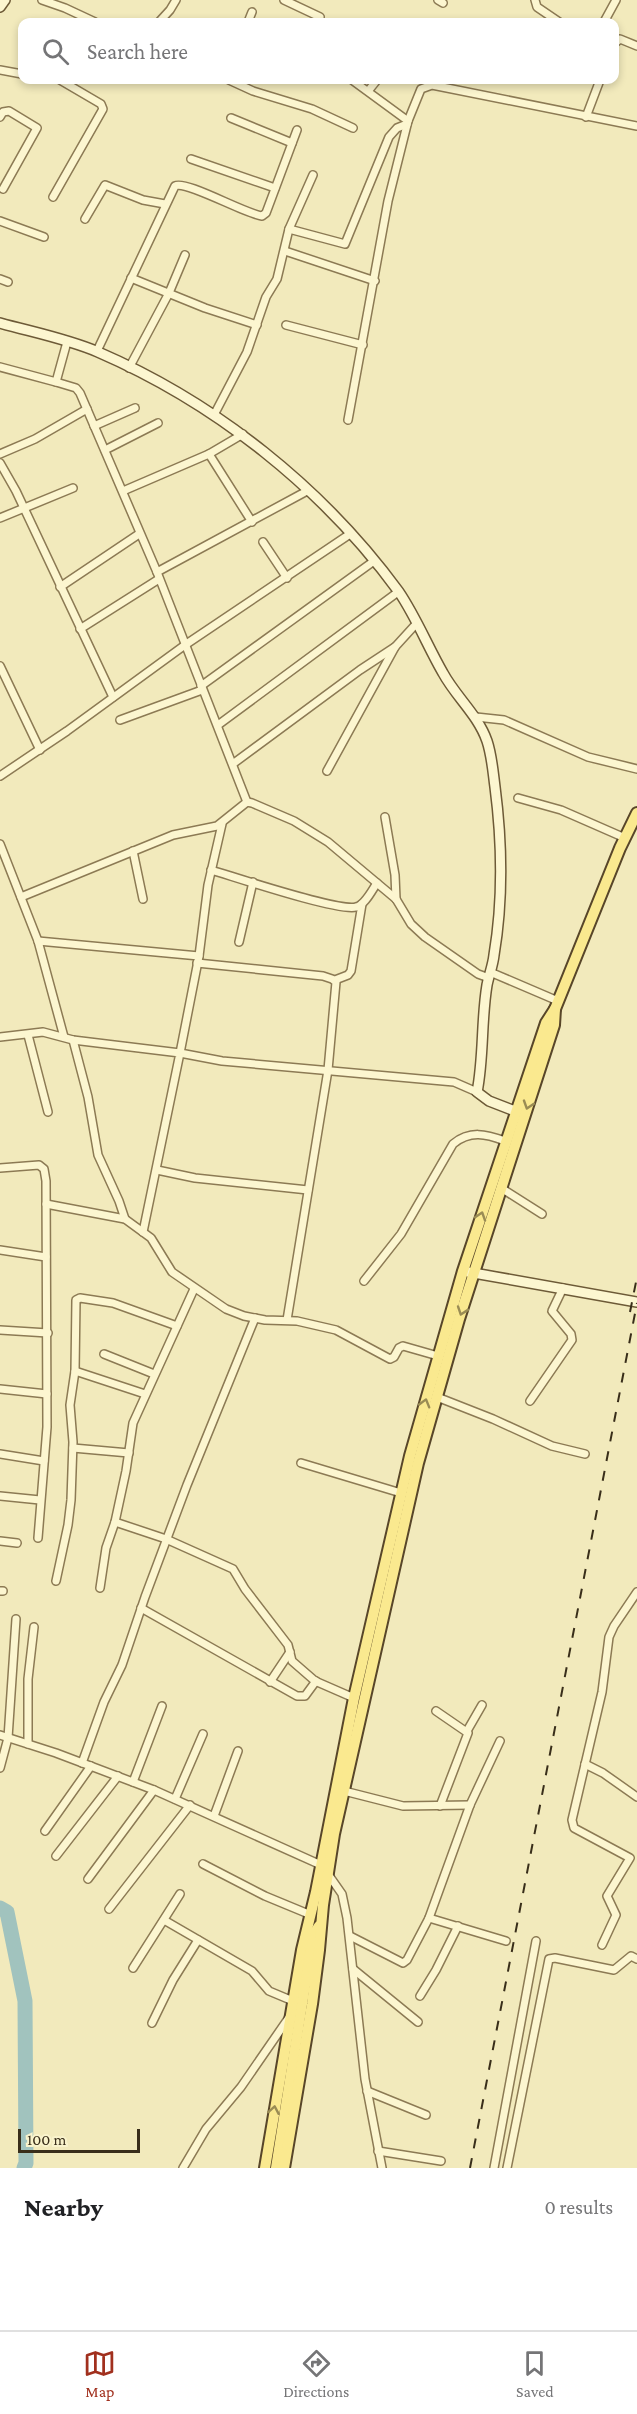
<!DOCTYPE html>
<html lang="en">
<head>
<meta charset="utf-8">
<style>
	body { margin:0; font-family:"Crimson Pro",serif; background:#f6f6f6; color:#202124 }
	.scale { position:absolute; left:18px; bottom:15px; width:122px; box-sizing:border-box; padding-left:6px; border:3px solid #392e1a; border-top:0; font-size:16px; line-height:21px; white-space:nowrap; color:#392e1a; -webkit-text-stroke:4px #f9f3cc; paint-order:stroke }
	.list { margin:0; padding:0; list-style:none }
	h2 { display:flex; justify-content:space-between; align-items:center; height:78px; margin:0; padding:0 24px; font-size:26px }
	h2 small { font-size:20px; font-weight:400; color:#757577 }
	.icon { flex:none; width:33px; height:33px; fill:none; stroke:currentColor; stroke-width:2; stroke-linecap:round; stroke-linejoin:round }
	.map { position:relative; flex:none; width:637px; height:2168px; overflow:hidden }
	.search { position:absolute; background:#fff; box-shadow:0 3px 9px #0003; left:18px; right:18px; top:18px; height:66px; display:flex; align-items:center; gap:15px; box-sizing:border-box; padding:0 21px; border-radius:12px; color:#757577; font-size:22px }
	.sheet { height:162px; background:#fff }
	nav { display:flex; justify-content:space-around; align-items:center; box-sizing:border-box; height:84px; border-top:2px solid #e0e0e0; background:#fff; font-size:16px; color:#757577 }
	nav a { display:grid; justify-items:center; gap:3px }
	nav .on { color:#a1301e }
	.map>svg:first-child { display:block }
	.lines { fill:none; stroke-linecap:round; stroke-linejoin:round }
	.river { stroke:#a1c3be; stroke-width:15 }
	.street-casing { stroke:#8c7a54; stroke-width:10 }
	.secondary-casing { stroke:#6d5a37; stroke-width:12 }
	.primary-casing { stroke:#584629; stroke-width:14 }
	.street { stroke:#fcf6d0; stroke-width:7 }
	.secondary { stroke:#fcf6d0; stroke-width:9 }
	.primary { stroke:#fae98f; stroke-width:10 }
	.rail { stroke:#392e1a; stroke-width:2; stroke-dasharray:10 10; stroke-linecap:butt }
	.oneway { stroke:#9a8c54 }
</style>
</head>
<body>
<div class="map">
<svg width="637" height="2168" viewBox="0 0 637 2168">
	<rect width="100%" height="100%" fill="#f2eabc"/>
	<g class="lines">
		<polyline class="river" points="0,1908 7,1912 25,2001 26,2163 24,2168"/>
		<defs>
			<g id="street">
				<polyline points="42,0 65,8 95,22"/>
				<polyline points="284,0 320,17"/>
				<polyline points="438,0 443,3"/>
				<polyline points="535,0 537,7 559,22"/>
				<polyline points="159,22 170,10 176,0"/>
				<polyline points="248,22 252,12"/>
				<polyline points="604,22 616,0"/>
				<polyline points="614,44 620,39 637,46"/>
				<polyline points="0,70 22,74"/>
				<polyline points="229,80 253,91 312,109 353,128"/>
				<polyline points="352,80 408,121"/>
				<polyline points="369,90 377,80"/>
				<polyline points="0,117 3,112 9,111 37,128 3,189"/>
				<polyline points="586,117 600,80"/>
				<polyline points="231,118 292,143"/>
				<polyline points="191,159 275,188"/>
				<polyline points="53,197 103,109 101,104 60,80"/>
				<polyline points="85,219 105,185 143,200 165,204"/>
				<polyline points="0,221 44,237"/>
				<polyline points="289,229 345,244 389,137 397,128 407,124"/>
				<polyline points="285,251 375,281"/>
				<polyline points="131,278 205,308 257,325"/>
				<polyline points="0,279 8,282"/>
				<polyline points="286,325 363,345"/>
				<polyline points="67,342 56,382 76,388 80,393 157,572 247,802"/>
				<path d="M97,351L175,186C186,180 243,213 262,216L266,213L297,130"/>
				<polyline points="0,367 56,382"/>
				<polyline points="129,368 169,293 185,255"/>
				<polyline points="214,415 247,352 266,297 277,279 289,229 313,175"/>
				<polyline points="348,420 388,201 408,121 421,89 432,85 637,126"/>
				<polyline points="94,426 135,408"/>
				<polyline points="105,450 158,423"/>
				<polyline points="0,454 35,439 87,409"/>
				<polyline points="209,454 252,522"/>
				<polyline points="0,463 16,491 113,697"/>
				<polyline points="123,491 209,454 243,434"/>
				<polyline points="0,518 73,488"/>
				<polyline points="263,542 287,578"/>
				<polyline points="157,572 307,491"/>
				<polyline points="60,587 139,534"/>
				<polyline points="80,629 159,579"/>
				<polyline points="0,666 40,750"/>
				<polyline points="201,686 374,561"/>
				<polyline points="476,717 504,720 588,757 637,769"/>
				<polyline points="120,720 202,690"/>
				<polyline points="218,725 398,592"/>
				<polyline points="234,763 360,670 395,647"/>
				<polyline points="327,771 395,647 416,624"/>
				<polyline points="0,776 67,731 185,645 350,534"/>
				<polyline points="518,798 561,810 625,838"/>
				<polyline points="385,817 395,875 396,899"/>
				<polyline points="222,824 208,885 199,956 180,1053 222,1061 454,1082 477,1092"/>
				<polyline points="0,844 38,941 64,1037"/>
				<polyline points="133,851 143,899"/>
				<path d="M211,870C235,877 339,912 356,907C365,905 372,890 377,883"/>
				<polyline points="21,897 173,835 217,826 247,802 252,803 294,821 328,842 396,899 411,924 425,937 478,974 489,978"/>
				<polyline points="38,941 199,956"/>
				<polyline points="239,942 253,882"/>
				<polyline points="197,963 323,976 332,979 336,982 328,1070 287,1320"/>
				<polyline points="490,972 558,1001"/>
				<polyline points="335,980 348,975 351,971 362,904"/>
				<polyline points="28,1035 48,1112"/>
				<polyline points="0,1037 43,1032 73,1040 180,1053 143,1232"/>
				<polyline points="73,1040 88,1097 98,1155 119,1201 125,1219"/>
				<polyline points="0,1168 39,1165 44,1169 46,1181 47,1427 38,1538"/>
				<polyline points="157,1170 195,1178 308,1190"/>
				<polyline points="501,1188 542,1214"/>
				<polyline points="46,1204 125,1219 151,1238 172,1272 226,1309 244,1316 265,1320 297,1321 336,1330 390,1359 394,1357 399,1348 403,1346 438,1356"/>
				<polyline points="0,1250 46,1257"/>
				<path d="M364,1281L401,1234L453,1144C470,1130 486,1134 505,1141"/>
				<polyline points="0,1330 48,1333"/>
				<polyline points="104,1354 154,1374"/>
				<polyline points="75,1371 145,1394"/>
				<polyline points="0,1389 47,1394"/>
				<polyline points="437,1397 493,1419 552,1446 585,1454"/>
				<polyline points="530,1401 572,1340 571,1334 552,1311 563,1288"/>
				<polyline points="73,1448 129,1453"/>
				<polyline points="0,1454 44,1461"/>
				<polyline points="301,1463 401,1493"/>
				<polyline points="0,1496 40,1500"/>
				<polyline points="115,1522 166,1539 233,1569 245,1589 288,1645 292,1661 315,1681 354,1698"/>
				<polyline points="0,1541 17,1543"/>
				<polyline points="56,1581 68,1525 71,1500 73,1442 70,1405 75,1371 76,1300 80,1298 113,1303 177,1326"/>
				<polyline points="100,1588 106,1548 115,1522 126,1471 133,1423 194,1289"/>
				<polyline points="0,1591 3,1591"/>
				<polyline points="141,1608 297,1696 305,1696 316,1681"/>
				<polyline points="270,1682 290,1652"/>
				<polyline points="436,1711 468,1733 440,1806"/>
				<polyline points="467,1731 482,1705"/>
				<polyline points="0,1735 56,1753 154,1790 321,1865"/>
				<polyline points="28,1744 28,1679 34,1627"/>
				<polyline points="82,1763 104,1702 122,1665 145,1597 187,1485 255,1318"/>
				<polyline points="585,1764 603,1773 637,1797"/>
				<polyline points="0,1768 8,1738 16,1619"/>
				<polyline points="133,1782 162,1706"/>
				<polyline points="344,1791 403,1806 470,1805"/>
				<polyline points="175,1799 203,1734"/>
				<polyline points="214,1816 238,1751"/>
				<polyline points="45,1831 91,1766"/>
				<polyline points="56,1856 118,1776"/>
				<polyline points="203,1864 265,1896 311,1915"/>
				<polyline points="328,1874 342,1894 347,1918 365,2079 382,2168"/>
				<polyline points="88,1879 154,1790"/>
				<polyline points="109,1909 190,1805"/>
				<polyline points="429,1918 506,1941"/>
				<polyline points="164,1920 252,1971 269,1991 293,2001"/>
				<polyline points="350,1936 403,1963 407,1960 429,1918 470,1805 500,1741"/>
				<polyline points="602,1945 616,1915 607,1896 630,1858 574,1828 572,1820 602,1692 609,1637 614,1626 637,1592"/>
				<polyline points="133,1968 180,1894"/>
				<polyline points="353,1969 418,2022"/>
				<polyline points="420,1996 436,1970 458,1926"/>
				<polyline points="152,2023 173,1980 198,1940"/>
				<polyline points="367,2091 426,2115"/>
				<polyline points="378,2151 441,2161"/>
				<polyline points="183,2168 206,2129 241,2087 290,2016"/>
				<polyline points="494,2168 536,1941"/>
				<polyline points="507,2168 549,1959 555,1958 614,1970 631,1956 637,1959"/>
			</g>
			<g id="secondary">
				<polyline points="0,7 5,0"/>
				<path d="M0,323C32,332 68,339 98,352C216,403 323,488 399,592C416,617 428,647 443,673C456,697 478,715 487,741C492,756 493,772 495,787C502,841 503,901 494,955C493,965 489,975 487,985C481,1021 484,1057 477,1092L489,1101L515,1111"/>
				<polyline points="468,1272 637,1302"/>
			</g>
			<g id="primary">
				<polyline points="265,2168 302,1950 316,1892 354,1698 410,1456 463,1271 546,1023 555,1009 620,848 637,813"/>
				<polyline points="276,2168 313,1935 319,1926"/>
				<polyline points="284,2168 312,2004 319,1950 323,1905 334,1834 418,1463 459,1319 554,1025 555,1009"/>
			</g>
		</defs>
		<use href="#street" class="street-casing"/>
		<use href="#secondary" class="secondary-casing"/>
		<use href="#primary" class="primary-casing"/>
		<use href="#street" class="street"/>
		<use href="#secondary" class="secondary"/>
		<use href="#primary" class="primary"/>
		<g class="rail">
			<polyline points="630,1312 637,1277"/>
			<polyline points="470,2168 637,1303"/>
		</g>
	</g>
	<defs><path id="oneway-chevron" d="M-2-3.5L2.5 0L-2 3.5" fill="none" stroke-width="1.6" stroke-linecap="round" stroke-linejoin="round" transform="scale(1.5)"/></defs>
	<g class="oneway">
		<use href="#oneway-chevron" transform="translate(528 1105) rotate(108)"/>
		<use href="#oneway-chevron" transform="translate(481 1216) rotate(-72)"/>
		<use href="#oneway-chevron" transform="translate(462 1311) rotate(109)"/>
		<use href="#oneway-chevron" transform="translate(425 1403) rotate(-74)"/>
		<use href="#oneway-chevron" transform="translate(274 2110) rotate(-80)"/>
	</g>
</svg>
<div class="scale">100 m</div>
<div class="search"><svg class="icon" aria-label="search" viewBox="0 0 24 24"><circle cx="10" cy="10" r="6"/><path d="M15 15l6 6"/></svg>Search here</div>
</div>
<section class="sheet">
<h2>Nearby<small>0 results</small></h2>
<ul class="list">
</ul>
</section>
<nav>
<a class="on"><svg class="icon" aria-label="map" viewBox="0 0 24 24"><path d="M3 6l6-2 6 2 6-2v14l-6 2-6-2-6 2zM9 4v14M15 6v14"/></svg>Map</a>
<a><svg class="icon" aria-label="directions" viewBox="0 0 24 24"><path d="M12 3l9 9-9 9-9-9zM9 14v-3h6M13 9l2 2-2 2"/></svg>Directions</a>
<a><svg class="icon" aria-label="saved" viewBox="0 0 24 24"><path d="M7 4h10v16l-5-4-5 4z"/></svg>Saved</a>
</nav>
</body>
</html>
